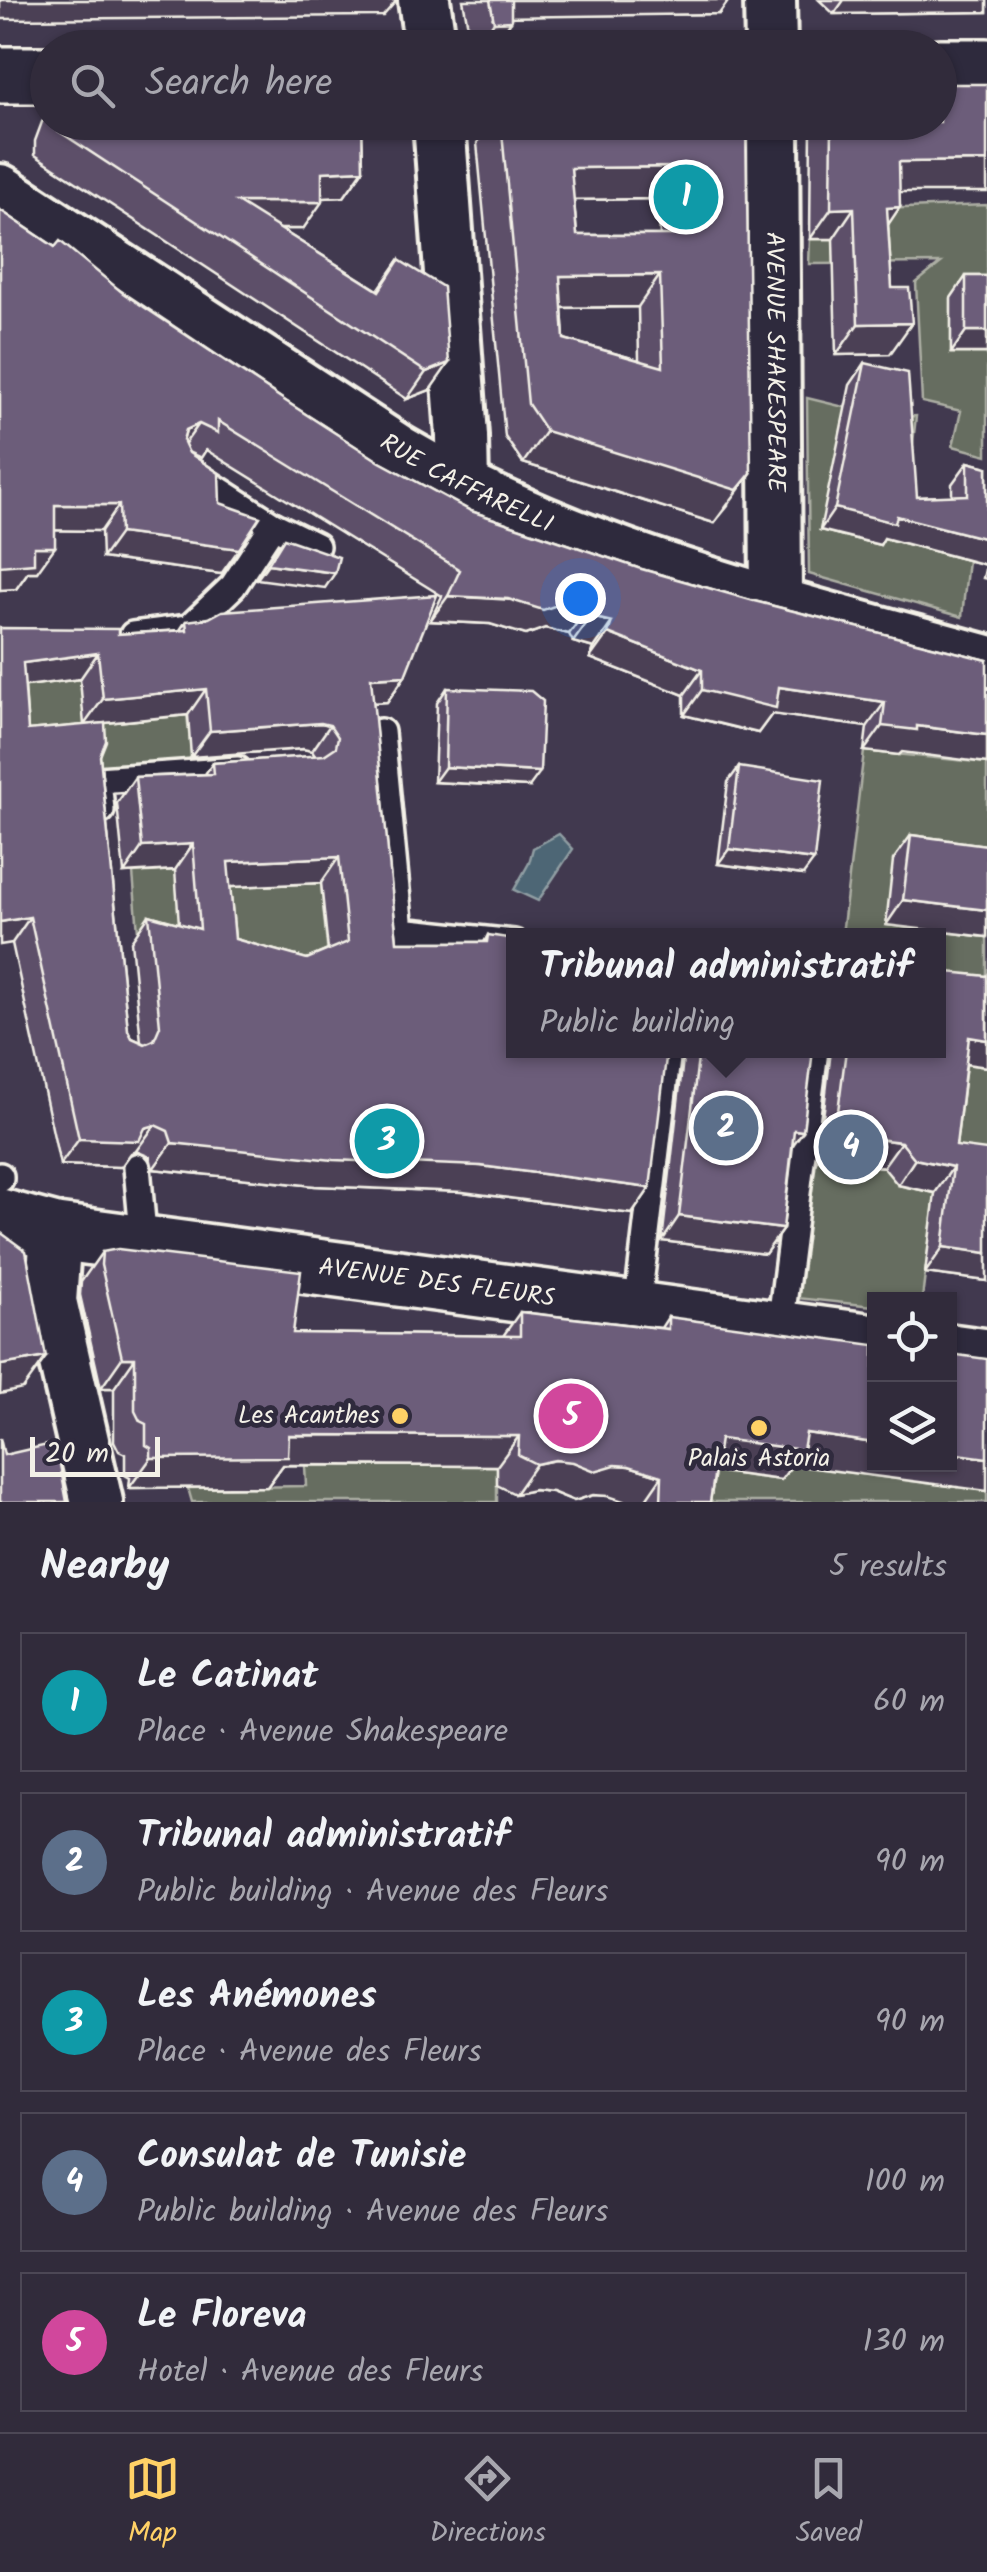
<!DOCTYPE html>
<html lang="en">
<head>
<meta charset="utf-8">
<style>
	body { margin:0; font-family:Kalam,sans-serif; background:#393342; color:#f1f3f6 }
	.controls { position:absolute; right:30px; bottom:30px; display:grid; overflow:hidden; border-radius:0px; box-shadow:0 2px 8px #0004 }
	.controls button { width:90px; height:90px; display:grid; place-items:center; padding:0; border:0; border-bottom:2px solid #4c4755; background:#312b3b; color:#f1f3f6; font:50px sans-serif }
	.scale { position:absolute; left:30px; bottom:25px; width:130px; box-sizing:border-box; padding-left:10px; border:5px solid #f4f1e8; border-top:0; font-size:28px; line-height:35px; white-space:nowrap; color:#f4f1e8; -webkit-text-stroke:8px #2f2a3d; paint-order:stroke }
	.you { position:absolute; left:580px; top:598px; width:35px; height:35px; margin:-25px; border:8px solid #fff; border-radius:50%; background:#1a73e8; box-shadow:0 0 0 15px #1a73e833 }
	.badge { display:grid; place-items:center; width:65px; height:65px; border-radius:50%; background:#ffd166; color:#fff; font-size:32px; font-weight:700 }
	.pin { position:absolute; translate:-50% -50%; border:5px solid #fff; box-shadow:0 2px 10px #0006 }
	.popup { position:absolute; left:506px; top:928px; width:440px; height:130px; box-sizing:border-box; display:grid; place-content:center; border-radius:0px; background:#312b3b; filter:drop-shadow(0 2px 8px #0005); font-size:32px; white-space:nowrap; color:#a8a7af }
	.popup b { font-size:38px; color:#f1f3f6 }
	.popup::after { content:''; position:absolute; left:50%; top:100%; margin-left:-20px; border:20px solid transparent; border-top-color:#312b3b }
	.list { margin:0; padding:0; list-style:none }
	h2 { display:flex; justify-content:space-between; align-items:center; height:130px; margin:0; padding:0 40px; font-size:42px }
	h2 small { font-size:32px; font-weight:400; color:#a8a7af }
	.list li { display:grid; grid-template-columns:65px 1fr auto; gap:30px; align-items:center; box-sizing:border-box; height:140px; margin:0 20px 20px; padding:0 20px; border:2px solid #4c4755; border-radius:0px }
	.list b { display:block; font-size:38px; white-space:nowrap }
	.list p { margin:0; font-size:32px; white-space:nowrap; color:#a8a7af }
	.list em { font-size:32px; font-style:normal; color:#a8a7af }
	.icon { flex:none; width:55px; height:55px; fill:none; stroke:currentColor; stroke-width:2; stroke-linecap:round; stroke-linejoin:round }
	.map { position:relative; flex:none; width:987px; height:1502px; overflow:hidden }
	.search { position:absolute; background:#312b3b; box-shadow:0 2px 8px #0004; left:30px; right:30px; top:30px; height:110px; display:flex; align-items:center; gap:25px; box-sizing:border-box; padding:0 35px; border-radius:55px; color:#a8a7af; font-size:38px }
	.sheet { height:930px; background:#312b3b }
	nav { display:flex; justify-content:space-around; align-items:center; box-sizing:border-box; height:140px; border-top:2px solid #4c4755; background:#312b3b; font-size:28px; color:#a8a7af }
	nav a { display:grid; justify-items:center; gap:5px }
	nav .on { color:#ffd166 }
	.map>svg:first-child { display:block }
	.green { fill:#666d60; stroke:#adafa4; stroke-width:2.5 }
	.water { fill:#4d6675; stroke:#909ea3; stroke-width:2.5 }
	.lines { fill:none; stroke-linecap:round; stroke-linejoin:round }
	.lane-casing { stroke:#f4f1e8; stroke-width:32 }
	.street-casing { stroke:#f4f1e8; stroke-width:58 }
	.secondary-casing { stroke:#f4f1e8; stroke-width:62 }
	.lane { stroke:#2f2a3d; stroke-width:25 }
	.street { stroke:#2f2a3d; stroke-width:50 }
	.secondary { stroke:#2f2a3d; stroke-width:55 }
	.wall { fill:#5d5069; stroke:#f4f1e8; stroke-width:2.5; fill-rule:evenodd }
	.shaded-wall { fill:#4c4155; stroke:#f4f1e8; stroke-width:2.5 }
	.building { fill:#6c5d7a; stroke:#f4f1e8; stroke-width:2.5; fill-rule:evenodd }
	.poi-dot { fill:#ffd166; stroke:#2f2a3d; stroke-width:4 }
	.labels { text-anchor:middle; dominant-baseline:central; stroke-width:10; stroke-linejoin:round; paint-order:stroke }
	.street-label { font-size:25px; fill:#f4f1e8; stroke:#2f2a3d }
	.poi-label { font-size:25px; fill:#f4f1e8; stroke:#2f2a3d; text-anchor:end }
</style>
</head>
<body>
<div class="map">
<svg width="987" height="1502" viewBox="0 0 987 1502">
	<rect width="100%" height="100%" fill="#41394f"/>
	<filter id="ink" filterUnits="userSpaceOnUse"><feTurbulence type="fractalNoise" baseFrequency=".01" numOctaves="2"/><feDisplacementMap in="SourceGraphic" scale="20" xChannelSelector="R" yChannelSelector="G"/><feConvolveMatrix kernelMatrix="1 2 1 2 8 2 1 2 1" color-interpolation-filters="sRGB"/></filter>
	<g filter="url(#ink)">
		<g class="green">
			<polygon points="987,205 987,299 951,299 951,353 987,353 987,455 953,446 961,411 922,402 916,283 941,263 809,264 810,239 879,238 878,209"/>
			<polygon points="807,398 889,418 916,416 909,478 907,544 968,560 962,617 809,574"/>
			<polygon points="80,679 85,725 187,715 192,760 88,770 10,756 4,689"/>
			<polygon points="864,751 987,763 987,1178 938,1171 922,1299 874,1300 874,1306 796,1298 828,1051 938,1050 938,936 842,935"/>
			<polygon points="208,868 210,888 321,883 329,968 139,943 133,873"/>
			<polygon points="785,1464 987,1491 987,1502 694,1502 698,1469"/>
			<polygon points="305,1465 497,1466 497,1502 192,1502 188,1488 306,1486"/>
		</g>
		<polygon class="water" points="559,834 573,849 538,901 514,890 529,863 533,848"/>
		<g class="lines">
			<defs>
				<g id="lane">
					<polyline points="191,472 273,525 316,546"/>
					<polyline points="133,635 189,628 233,586 273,525"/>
					<polyline points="381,732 400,931 514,943"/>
					<polyline points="101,810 98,780 238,770"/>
					<polyline points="137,1167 144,1244"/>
					<polyline points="0,1176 0,1179"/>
					<polyline points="637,1309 668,1050"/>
					<polyline points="780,1328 815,1050"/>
				</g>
				<g id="street">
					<polyline points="424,0 431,48"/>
					<polyline points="770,0 771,48"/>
					<polyline points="439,122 462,436 463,488"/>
					<path id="s1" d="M773,122L776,603"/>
					<path id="s2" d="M0,190L399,451C579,557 787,606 987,661"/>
					<polyline points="56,1232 51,1301 97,1502"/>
				</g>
				<g id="secondary">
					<polyline points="940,67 987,67"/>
					<polyline points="0,75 48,75"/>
					<path id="s3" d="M0,1217L56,1232L874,1342"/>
					<polyline points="950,1352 987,1357"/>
				</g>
			</defs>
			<use href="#lane" class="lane-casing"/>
			<use href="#street" class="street-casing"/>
			<use href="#secondary" class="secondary-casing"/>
			<use href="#lane" class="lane"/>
			<use href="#street" class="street"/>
			<use href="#secondary" class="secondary"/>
		</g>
		<g class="wall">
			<polygon points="463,0 729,0 719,14 511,16 511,21 492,48 472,48"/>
			<polygon points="819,0 987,0 987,12 834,14"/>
			<polygon points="48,114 48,122 362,122 363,170 344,197 322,198 303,229 280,229 378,290 399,260 430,390 407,399 35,155 35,141 42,122"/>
			<path d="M491,122H746L728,506L714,523L523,463L505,437L477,143ZM658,199L660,235H577L574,200ZM638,307L639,360L564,339L562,308Z"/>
			<polygon points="811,122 940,122 900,192 888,225 892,288 890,354 836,355 833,239 810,239"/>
			<polygon points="0,210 287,402 380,462 471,511 638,568 754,601 987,660 899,755 864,751 867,727 772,714 758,733 684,715 684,695 590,658 594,648 573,642 569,634 545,628 526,635 490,624 430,621 442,596 206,450 201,458 190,453 221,574 102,558 101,531 55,530 37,572 28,572 16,589 0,590"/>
			<polygon points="966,276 987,276 987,353 951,353 951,298"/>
			<polygon points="865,363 917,497 952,496 952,484 968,462 987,467 987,579 983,578 986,565 884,538 880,545 820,530 850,385"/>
			<path d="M186,621L405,676L387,702L373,703L397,942H484L488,935L650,1188L632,1214L463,1192L315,1186L153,1169L150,1157L136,1151L131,1153L121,1167L60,1165L12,943L0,628L118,634L180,630ZM80,679L84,725L28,730L25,686ZM188,715L191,757L303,749L312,751L315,756L213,763L205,774L135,777L117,803L124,873L175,870L179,924L149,915L131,941L141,1042L132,1038L128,1030L100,756L105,723ZM321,883L328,950L307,959L235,939L230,887Z"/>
			<polygon points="447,688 529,787 434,782 437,703"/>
			<polygon points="739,767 803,875 718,864 728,782"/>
			<polygon points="911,835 987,845 987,937 886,925 893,860"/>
			<polygon points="987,976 987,1067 966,1064 956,1146 987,1281 925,1273 935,1193 898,1185 883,1167 818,1160 831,1050 938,1050"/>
			<polygon points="684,1050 813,1050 793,1145 783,1229 765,1254 662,1241"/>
			<polygon points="102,1252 293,1333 503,1336 520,1312 661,1328 668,1317 792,1465 781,1480 715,1471 710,1502 626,1502 608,1496 593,1495 574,1501 552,1492 534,1490 515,1494 497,1485 497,1466 283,1465 267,1487 129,1488 130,1478 125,1475 125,1454 119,1451 114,1441 114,1388 101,1388 80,1295 81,1282"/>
		</g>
		<g class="shaded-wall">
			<polygon points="0,0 397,0 383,16 0,19"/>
			<polygon points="502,0 729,0 719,14 493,17"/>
			<polygon points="844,0 987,0 987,12 834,14"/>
			<polygon points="511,21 492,48 476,48 494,22"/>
			<polygon points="987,161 987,192 877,192 899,162"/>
			<polygon points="681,167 658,199 548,200 571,168"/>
			<polygon points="363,170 344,197 303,199 322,172"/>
			<polygon points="237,202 322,202 303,229 218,229"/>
			<polygon points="900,207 879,238 887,208"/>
			<polygon points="854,208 833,239 810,239 831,209"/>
			<polygon points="660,275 638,307 537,308 560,276"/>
			<polygon points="912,323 890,354 836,355 858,324"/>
			<polygon points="966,331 987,331 987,353 951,353"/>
			<polygon points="449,363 430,390 407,399 426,372"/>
			<polygon points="199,424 181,449 186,430"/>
			<polygon points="546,431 751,473 714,523 523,463"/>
			<polygon points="55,505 119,505 101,531 37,530"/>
			<polygon points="835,508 897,516 987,539 987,563 986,565 884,538 880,545 820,530"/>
			<polygon points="120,533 239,549 221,574 102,558"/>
			<polygon points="34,547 55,547 37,572 28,572 16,589 0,590 0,566"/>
			<polygon points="268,564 335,573 325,588 257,579"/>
			<polygon points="448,596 563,603 587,609 569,634 545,628 526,635 490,624 430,621"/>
			<polygon points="591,617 612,622 594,648 573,642"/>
			<polygon points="608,633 702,670 684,695 590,658"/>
			<polygon points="98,653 80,679 4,689 23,663"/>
			<polygon points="405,676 387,702 352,704 371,678"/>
			<polygon points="779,687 885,702 867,727 772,714 758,733 684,715 702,690"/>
			<polygon points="206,689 188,715 84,725 103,699"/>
			<polygon points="321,723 330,725 312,751 303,749 191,757 210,731"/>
			<polygon points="882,726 917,726 987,735 987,763 902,752 899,755 864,751"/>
			<polygon points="445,767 540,772 529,787 434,782"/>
			<polygon points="193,844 175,870 124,873 142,847"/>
			<polygon points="729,849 814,860 803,875 718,864"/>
			<polygon points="339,857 321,883 210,888 228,862"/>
			<polygon points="903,900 987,910 987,937 886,925"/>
			<polygon points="30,917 12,943 0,945 0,922"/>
			<polygon points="969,1037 987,1040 987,1067 952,1062"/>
			<polygon points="155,1125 136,1151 131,1153 121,1167 60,1165 79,1139 145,1128"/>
			<polygon points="794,1130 803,1131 785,1156"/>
			<polygon points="835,1134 901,1142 883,1167 818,1160"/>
			<polygon points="172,1143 481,1166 650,1188 632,1214 463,1192 315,1186 153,1169"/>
			<polygon points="915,1159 953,1167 935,1193 898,1185"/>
			<polygon points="679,1216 783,1229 765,1254 662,1241"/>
			<polygon points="943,1247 987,1253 987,1281 925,1273"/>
			<polygon points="46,1357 23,1389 0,1394 1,1365"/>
			<polygon points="122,1358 135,1358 114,1388 101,1388"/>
			<polygon points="806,1433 874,1443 874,1464 950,1464 950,1453 987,1458 987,1491 792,1465 781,1480 698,1469 720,1439"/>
			<polygon points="289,1435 519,1436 497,1466 283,1465 267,1487 129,1488 151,1458"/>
			<polygon points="555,1460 629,1466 662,1476 644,1502 626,1502 608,1496 593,1495 574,1501 552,1492 534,1490 515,1494 536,1464"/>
		</g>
		<g class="building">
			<polygon points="490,0 511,0 511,21 494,22"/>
			<polygon points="940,84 987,84 987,161 899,162 900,207 887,208 892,288 909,288 912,323 858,324 854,208 831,209 832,122 940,122"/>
			<polygon points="54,122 362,122 363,170 322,172 322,202 237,202 379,291 399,260 443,287 449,363 426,372 54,128"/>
			<path d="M501,122H746L751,473L737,490L546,431L528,404ZM681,167L684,235H577L571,168ZM660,275L663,367L564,339L560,276Z"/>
			<polygon points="0,210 55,247 60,241 123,293 287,402 380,462 471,511 638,568 754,601 987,660 987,735 917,726 917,730 882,726 885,702 779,687 776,708 702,690 702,670 608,633 612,622 591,617 587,609 563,603 543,610 508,599 448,596 460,570 218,421 218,433 199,424 186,430 183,440 189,453 219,473 220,503 260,517 239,549 120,533 119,505 55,505 55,547 34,547 34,563 0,566"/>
			<rect x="966" y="276" width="21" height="55"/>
			<polygon points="865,363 908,373 917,497 968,495 968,462 987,467 987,539 897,516 895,523 835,508"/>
			<polygon points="284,538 339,557 335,573 268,564"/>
			<path d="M437,595L405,676L371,678L397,942H487L488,935L514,939V1050H667L650,1188L481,1166L333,1160L172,1143L168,1131L155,1125L145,1128L139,1141L79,1139L30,917L0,922V628L118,629V634L187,630L186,621L209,618L222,611ZM98,653L103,699L206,689L210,731L321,723L330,725L338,737L336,747L324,755L213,763L214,774L135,777L142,847L193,844L200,929L149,915L160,1026L154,1040L145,1044L132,1038L128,1030L100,756L106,741L105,723L28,730L23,663ZM339,857L348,942L307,959L235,939L228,862Z"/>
			<polygon points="447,688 531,691 543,701 540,772 445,767"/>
			<polygon points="739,767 823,780 814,860 729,849"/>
			<polygon points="911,835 987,845 987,910 903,900"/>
			<polygon points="938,971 987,976 987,1040 969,1037 956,1146 987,1150 987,1253 943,1247 953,1167 915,1159 901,1142 835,1134 846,1050 938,1050"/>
			<polygon points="699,1050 813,1050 803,1131 794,1130 783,1229 679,1216"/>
			<polygon points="0,1232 26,1251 46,1357 1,1365 0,1370"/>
			<polygon points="118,1249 301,1271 293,1333 520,1336 520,1312 668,1329 668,1317 874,1345 874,1443 806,1433 803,1450 720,1439 710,1502 661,1502 662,1476 629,1466 615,1465 595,1471 573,1462 555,1460 536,1464 518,1455 519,1436 289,1435 288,1457 151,1458 151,1448 146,1445 146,1424 140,1421 135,1411 135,1358 122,1358 101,1265 102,1252"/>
			<polygon points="950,1354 987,1359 987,1458 950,1453"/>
			<polygon points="0,1438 4,1455 56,1443 67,1502 0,1502"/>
		</g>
	</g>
	<g class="poi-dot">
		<circle cx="400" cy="1416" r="10"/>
		<circle cx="759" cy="1428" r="10"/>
	</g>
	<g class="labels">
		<g class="street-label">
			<text stroke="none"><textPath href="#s1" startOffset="240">AVENUE SHAKESPEARE</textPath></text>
			<text stroke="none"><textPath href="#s2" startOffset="552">RUE CAFFARELLI</textPath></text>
			<text stroke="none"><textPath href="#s3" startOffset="442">AVENUE DES FLEURS</textPath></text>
		</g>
		<g class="poi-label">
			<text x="380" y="1416">Les Acanthes</text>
			<text x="759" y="1459" text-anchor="middle">Palais Astoria</text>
		</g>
	</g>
</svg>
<div class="controls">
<button><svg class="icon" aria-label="locate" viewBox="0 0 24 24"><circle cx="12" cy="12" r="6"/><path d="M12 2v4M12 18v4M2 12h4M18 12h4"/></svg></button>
<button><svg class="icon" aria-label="layers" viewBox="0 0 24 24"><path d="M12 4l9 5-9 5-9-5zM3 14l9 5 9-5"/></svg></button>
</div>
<div class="scale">20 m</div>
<div class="you"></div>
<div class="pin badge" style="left:686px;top:197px;background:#0f9aa8">1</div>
<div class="pin badge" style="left:726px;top:1128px;background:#5c6f8a">2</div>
<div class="popup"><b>Tribunal administratif</b>Public building</div>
<div class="pin badge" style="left:387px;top:1141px;background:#0f9aa8">3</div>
<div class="pin badge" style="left:851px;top:1147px;background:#5c6f8a">4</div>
<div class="pin badge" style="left:571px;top:1416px;background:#d1479c">5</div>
<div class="search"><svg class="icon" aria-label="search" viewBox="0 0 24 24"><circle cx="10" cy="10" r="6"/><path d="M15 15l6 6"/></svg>Search here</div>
</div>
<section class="sheet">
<h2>Nearby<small>5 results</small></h2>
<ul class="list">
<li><span class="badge" style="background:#0f9aa8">1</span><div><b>Le Catinat</b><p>Place · Avenue Shakespeare</p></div><em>60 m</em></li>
<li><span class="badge" style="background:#5c6f8a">2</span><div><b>Tribunal administratif</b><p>Public building · Avenue des Fleurs</p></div><em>90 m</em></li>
<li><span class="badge" style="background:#0f9aa8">3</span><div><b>Les Anémones</b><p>Place · Avenue des Fleurs</p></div><em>90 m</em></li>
<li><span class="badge" style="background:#5c6f8a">4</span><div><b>Consulat de Tunisie</b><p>Public building · Avenue des Fleurs</p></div><em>100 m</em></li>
<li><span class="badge" style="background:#d1479c">5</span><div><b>Le Floreva</b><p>Hotel · Avenue des Fleurs</p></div><em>130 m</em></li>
</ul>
</section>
<nav>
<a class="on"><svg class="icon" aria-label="map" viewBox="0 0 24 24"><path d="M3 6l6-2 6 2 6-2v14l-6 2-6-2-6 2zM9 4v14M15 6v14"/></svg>Map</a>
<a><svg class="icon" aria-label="directions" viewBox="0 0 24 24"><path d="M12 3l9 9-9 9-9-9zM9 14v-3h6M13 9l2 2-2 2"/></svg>Directions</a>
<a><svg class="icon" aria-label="saved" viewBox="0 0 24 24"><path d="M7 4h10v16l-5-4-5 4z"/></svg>Saved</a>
</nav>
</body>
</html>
